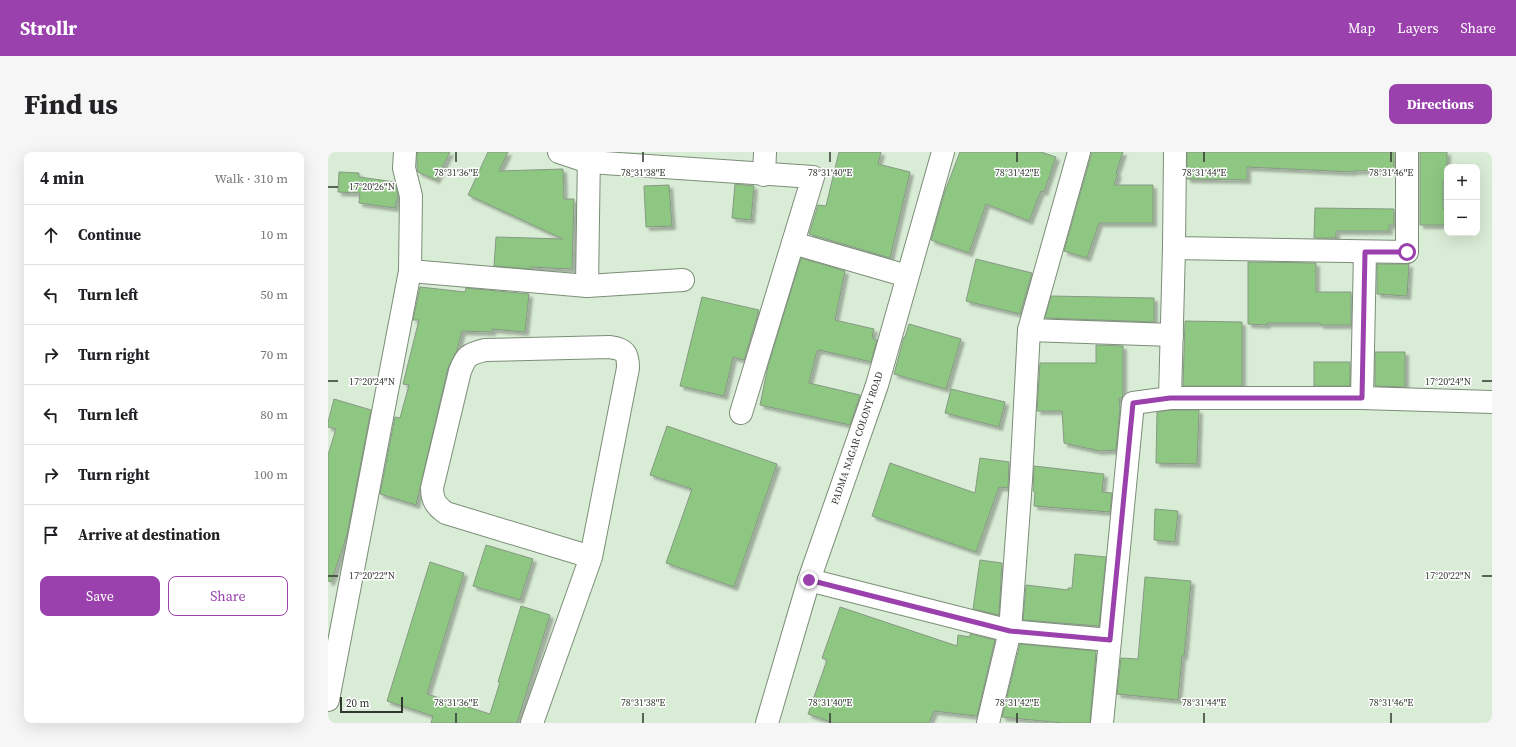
<!DOCTYPE html>
<html lang="en">
<head>
<meta charset="utf-8">
<style>
	body { margin:0; font-family:"Source Serif 4",serif; background:#f6f6f6; color:#202124 }
	.controls { position:absolute; right:12px; top:12px; display:grid; overflow:hidden; border-radius:8px; box-shadow:0 4px 16px #0002 }
	.controls button { width:36px; height:36px; display:grid; place-items:center; padding:0; border:0; border-bottom:1px solid #e0e0e0; background:#fff; color:#202124; font:20px sans-serif }
	.scale { position:absolute; left:12px; bottom:10px; width:63px; box-sizing:border-box; padding-left:4px; border:2px solid #31382f; border-top:0; font-size:11px; line-height:14px; white-space:nowrap; color:#31382f; -webkit-text-stroke:3px #fff; paint-order:stroke }
	.stop { position:absolute; width:12px; height:12px; margin:-9px; border:3px solid #9a41ad; border-radius:50%; background:#fff }
	.stop.end { background:#9a41ad; border-color:#fff; box-shadow:0 1px 4px #0008 }
	.list { margin:0; padding:0; list-style:none }
	h2 { display:flex; justify-content:space-between; align-items:center; height:52px; margin:0; padding:0 16px; font-size:17px }
	h2 small { font-size:13px; font-weight:400; color:#757577 }
	.list li { display:grid; grid-template-columns:26px 1fr auto; gap:12px; align-items:center; box-sizing:border-box; height:60px; padding:0 16px; border-top:1px solid #e0e0e0 }
	.list b { display:block; font-size:15px; white-space:nowrap }
	.list em { font-size:13px; font-style:normal; color:#757577 }
	.actions { display:flex; gap:8px; padding:12px 16px }
	.actions a { flex:1; padding:9px 0; border:1px solid #9a41ad; border-radius:8px; text-align:center; font-size:14px; color:#9a41ad }
	.actions .main { background:#9a41ad; color:#fff }
	.icon { flex:none; width:22px; height:22px; fill:none; stroke:currentColor; stroke-width:2; stroke-linecap:round; stroke-linejoin:round }
	.map { position:relative; flex:none; width:1164px; height:571px; overflow:hidden; border-radius:8px }
	header { display:flex; align-items:center; gap:24px; box-sizing:border-box; height:56px; padding:0 20px; background:#9a41ad; color:#fff }
	header strong { font-size:19px }
	nav { display:flex; gap:22px; margin-inline-start:auto; font-size:14px }
	.intro { display:flex; align-items:center; justify-content:space-between; box-sizing:border-box; height:96px; padding:0 24px }
	h1 { margin:0; font-size:28px }
	.button { padding:10px 18px; border-radius:8px; background:#9a41ad; color:#fff; font-size:14px; font-weight:700 }
	main { display:flex; gap:24px; padding:0 24px }
	aside { flex:1; background:#fff; border-radius:8px; box-shadow:0 4px 16px #0002 }
	.map>svg:first-child { display:block }
	.building { fill:#8dc782; stroke:#879984; filter:url(#shadow) }
	.lines { fill:none; stroke-linecap:round; stroke-linejoin:round }
	.street-casing { stroke:#7c8e78; stroke-width:24 }
	.street { stroke:#fff; stroke-width:22 }
	.route { stroke:#9a41ad; stroke-width:5 }
	.ticks { fill:none; stroke:#31382f; stroke-width:1.5 }
	.labels { text-anchor:middle; dominant-baseline:central; stroke-width:3; stroke-linejoin:round; paint-order:stroke }
	.street-label { font-size:10px; fill:#31382f; stroke:#fff }
	.ticks-label { font-size:10px; text-anchor:middle; fill:#31382f; stroke:#fff; stroke-width:3; stroke-linejoin:round; paint-order:stroke }
</style>
</head>
<body>
<header>
<strong>Strollr</strong>
<nav><a>Map</a><a>Layers</a><a>Share</a></nav>
</header>
<div class="intro"><h1>Find us</h1><a class="button">Directions</a></div>
<main>
<aside>
<h2>4 min<small>Walk · 310 m</small></h2>
<ul class="list">
<li><svg class="icon" aria-label="ahead" viewBox="0 0 24 24"><path d="M12 20V5M6 11l6-6 6 6"/></svg><div><b>Continue</b></div><em>10 m</em></li>
<li><svg class="icon" aria-label="left" viewBox="0 0 24 24"><path d="M17 20v-9H6M10 6l-5 5 5 5"/></svg><div><b>Turn left</b></div><em>50 m</em></li>
<li><svg class="icon" aria-label="right" viewBox="0 0 24 24"><path d="M7 20v-9h11M14 6l5 5-5 5"/></svg><div><b>Turn right</b></div><em>70 m</em></li>
<li><svg class="icon" aria-label="left" viewBox="0 0 24 24"><path d="M17 20v-9H6M10 6l-5 5 5 5"/></svg><div><b>Turn left</b></div><em>80 m</em></li>
<li><svg class="icon" aria-label="right" viewBox="0 0 24 24"><path d="M7 20v-9h11M14 6l5 5-5 5"/></svg><div><b>Turn right</b></div><em>100 m</em></li>
<li><svg class="icon" aria-label="arrive" viewBox="0 0 24 24"><path d="M6 21V4h12l-3 4 3 4H6"/></svg><div><b>Arrive at destination</b></div></li>
</ul>
<div class="actions"><a class="main">Save</a><a>Share</a></div>
</aside>
<div class="map">
<svg width="1164" height="571" viewBox="0 0 1164 571">
	<defs>
		<filter id="shadow"><feDropShadow dx="3.5" dy="3.5" stdDeviation="1" flood-color="#0004"/></filter>
	</defs>
	<rect width="100%" height="100%" fill="#d9ecd5"/>
	<g class="building">
		<polygon points="89,0 122,0 108,28 90,20 89,15"/>
		<polygon points="160,0 180,0 171,19 235,17 236,47 246,47 244,117 203,115 203,117 166,114 168,85 235,87 140,43"/>
		<polygon points="511,0 553,0 550,12 582,20 562,106 481,82 490,53 498,54"/>
		<polygon points="632,0 713,0 728,5 716,40 713,39 701,69 658,52 641,101 603,88 617,39"/>
		<polygon points="764,0 795,0 788,21 790,22 786,33 825,33 825,71 771,71 759,106 736,99"/>
		<polygon points="859,0 1066,0 1066,18 1025,19 1025,20 919,15 919,28 859,27"/>
		<polygon points="1092,0 1119,0 1119,30 1115,29 1115,57 1119,57 1119,73 1092,73"/>
		<polygon points="11,20 31,21 31,25 67,30 70,43 67,56 31,51 32,41 10,40"/>
		<polygon points="407,32 426,34 423,68 404,66"/>
		<polygon points="341,33 344,74 318,75 316,34"/>
		<polygon points="987,56 1066,57 1066,73 1061,73 1061,79 1008,79 1008,86 986,86"/>
		<polygon points="473,106 517,119 507,168 546,177 544,185 546,185 546,188 549,188 543,210 491,198 491,199 489,199 481,231 532,243 522,273 432,253 440,214"/>
		<polygon points="648,107 704,121 692,162 638,149"/>
		<polygon points="920,110 988,111 988,140 1023,140 1023,173 992,173 992,171 939,171 939,173 920,172"/>
		<polygon points="1049,112 1081,112 1079,144 1049,142"/>
		<polygon points="92,135 137,140 138,136 201,142 197,180 164,177 164,180 134,179 129,198 120,216 88,353 52,342 67,265 72,266 81,233 75,232 91,168 85,168"/>
		<polygon points="723,144 826,146 826,170 717,166"/>
		<polygon points="374,145 431,158 416,208 405,205 396,244 352,234"/>
		<polygon points="857,169 914,170 914,234 855,234"/>
		<polygon points="581,172 633,187 618,237 566,222 576,185 577,185"/>
		<polygon points="768,193 795,194 795,244 794,246 791,246 792,256 788,298 771,299 736,291 734,259 709,259 712,211 768,211"/>
		<polygon points="1047,200 1077,200 1077,235 1047,234"/>
		<rect x="986" y="210" width="36" height="24"/>
		<polygon points="623,237 677,250 671,275 617,261"/>
		<polygon points="6,247 43,258 19,383 3,430 0,429 0,303 8,277 0,275 0,270"/>
		<polygon points="843,258 871,258 869,312 828,311 829,260"/>
		<polygon points="339,274 449,312 406,435 338,411 364,337 322,323"/>
		<polygon points="652,306 681,310 680,336 671,335 648,400 544,364 562,311 647,341"/>
		<polygon points="706,314 776,322 774,340 784,341 782,360 706,354 707,340 705,339"/>
		<polygon points="827,357 850,359 847,390 826,388"/>
		<polygon points="158,393 205,407 192,448 145,434"/>
		<polygon points="747,402 778,405 771,474 695,468 698,433 740,438 740,436 744,436"/>
		<polygon points="652,408 674,411 671,463 645,457"/>
		<polygon points="102,410 136,421 99,542 162,562 172,530 170,530 193,454 222,463 189,571 103,571 105,564 59,549"/>
		<polygon points="817,425 863,429 858,485 856,504 854,504 850,548 789,542 793,506 810,507"/>
		<polygon points="512,455 629,494 630,483 642,485 642,482 667,488 649,564 606,559 601,571 506,571 480,562 499,508 494,506"/>
		<polygon points="692,492 768,499 762,571 735,571 674,565"/>
	</g>
	<g class="lines">
		<defs>
			<g id="street">
				<polyline points="77,0 76,16 83,44 82,119 259,134 261,0"/>
				<polyline points="231,0 261,10 485,25 413,261"/>
				<polyline points="847,0 846,96 1079,100 1079,0"/>
				<polyline points="436,23 437,0"/>
				<polyline points="465,91 579,124"/>
				<polyline points="259,134 355,128"/>
				<polyline points="701,178 844,183"/>
				<polyline points="842,246 1034,246 1164,250"/>
				<polyline points="1034,246 1037,100"/>
				<polyline points="481,428 682,479 782,488"/>
				<polyline points="0,548 82,119"/>
				<path d="M204,571L263,405L118,361C108,354 104,348 104,336L132,219C138,204 140,202 157,198L281,195C297,197 300,201 300,216L263,405"/>
				<polyline points="439,571 481,428 549,233 615,0"/>
				<polyline points="660,571 682,479 693,328 701,178 751,0"/>
				<polyline points="774,571 805,251 842,246 846,96"/>
			</g>
		</defs>
		<use href="#street" class="street-casing"/>
		<use href="#street" class="street"/>
	</g>
	<g class="lines">
		<polyline class="route" points="481,428 682,479 782,488 805,251 842,246 1034,246 1037,100 1079,100"/>
	</g>
	<path class="ticks" d="M128,0V10M315,0V10M502,0V10M689,0V10M876,0V10M1063,0V10M0,35H10M0,229H10M1154,229H1164M0,424H10M1154,424H1164M128,561V571M315,561V571M502,561V571M689,561V571M876,561V571M1063,561V571"/>
	<g class="labels">
		<g class="street-label">
			<text transform="translate(529 286) rotate(-71)">PADMA NAGAR COLONY ROAD</text>
		</g>
	</g>
	<g class="ticks-label">
		<text x="128" y="24">78°31'36"E</text>
		<text x="315" y="24">78°31'38"E</text>
		<text x="502" y="24">78°31'40"E</text>
		<text x="689" y="24">78°31'42"E</text>
		<text x="876" y="24">78°31'44"E</text>
		<text x="1063" y="24">78°31'46"E</text>
		<text x="44" y="38">17°20'26"N</text>
		<text x="44" y="233">17°20'24"N</text>
		<text x="1120" y="233">17°20'24"N</text>
		<text x="44" y="427">17°20'22"N</text>
		<text x="1120" y="427">17°20'22"N</text>
		<text x="128" y="554">78°31'36"E</text>
		<text x="315" y="554">78°31'38"E</text>
		<text x="502" y="554">78°31'40"E</text>
		<text x="689" y="554">78°31'42"E</text>
		<text x="876" y="554">78°31'44"E</text>
		<text x="1063" y="554">78°31'46"E</text>
	</g>
</svg>
<div class="controls">
<button>+</button>
<button>−</button>
</div>
<div class="scale">20 m</div>
<div class="stop" style="left:1079px;top:100px"></div>
<div class="stop end" style="left:481px;top:428px"></div>
</div>
</main>
</body>
</html>
